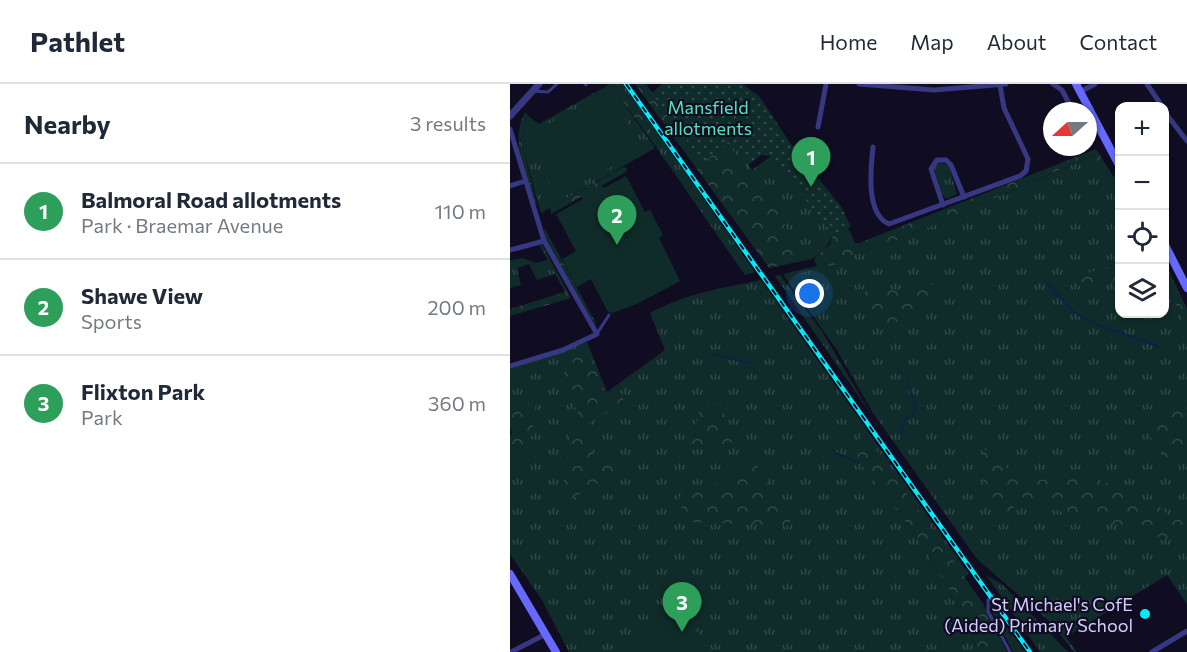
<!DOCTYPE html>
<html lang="en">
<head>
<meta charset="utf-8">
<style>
	body { margin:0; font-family:Commissioner,sans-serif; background:#f2f2f3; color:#1f2937 }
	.controls { position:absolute; right:18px; top:18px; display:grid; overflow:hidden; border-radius:12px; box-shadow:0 2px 4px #0004 }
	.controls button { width:54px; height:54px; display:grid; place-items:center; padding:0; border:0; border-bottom:2px solid #e0e1e3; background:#fff; color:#1f2937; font:30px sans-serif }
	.compass { position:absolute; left:533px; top:18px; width:54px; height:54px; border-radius:50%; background:#fff; box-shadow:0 2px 4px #0004; rotate:249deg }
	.you { position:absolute; left:300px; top:210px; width:21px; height:21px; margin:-15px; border:4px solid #fff; border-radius:50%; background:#1a73e8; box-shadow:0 0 0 9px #1a73e833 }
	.badge { display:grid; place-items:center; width:39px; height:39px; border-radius:50%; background:#7c3aed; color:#fff; font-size:20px; font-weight:700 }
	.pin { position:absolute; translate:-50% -50px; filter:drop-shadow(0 2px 3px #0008) }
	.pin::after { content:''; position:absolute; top:32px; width:21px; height:18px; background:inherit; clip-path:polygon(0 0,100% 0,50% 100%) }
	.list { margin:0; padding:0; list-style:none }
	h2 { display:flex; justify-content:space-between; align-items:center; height:78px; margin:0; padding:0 24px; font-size:26px }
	h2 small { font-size:20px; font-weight:400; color:#747a83 }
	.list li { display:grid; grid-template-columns:39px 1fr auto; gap:18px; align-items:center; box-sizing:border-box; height:96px; padding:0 24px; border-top:2px solid #e0e1e3 }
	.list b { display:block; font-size:22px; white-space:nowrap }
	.list p { margin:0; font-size:20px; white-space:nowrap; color:#747a83 }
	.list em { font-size:20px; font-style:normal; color:#747a83 }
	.icon { flex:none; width:33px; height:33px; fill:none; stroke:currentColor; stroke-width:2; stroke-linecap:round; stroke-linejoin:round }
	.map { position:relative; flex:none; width:677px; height:568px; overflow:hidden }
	header { display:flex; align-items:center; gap:36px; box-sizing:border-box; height:84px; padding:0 30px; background:#fff; border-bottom:2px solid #e0e1e3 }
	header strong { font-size:28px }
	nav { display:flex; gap:33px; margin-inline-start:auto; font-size:21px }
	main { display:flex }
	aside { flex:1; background:#fff }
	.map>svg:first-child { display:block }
	.grass { fill:url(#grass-tufts) }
	.forest { fill:url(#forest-crowns) }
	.garden { fill:url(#garden-dots) }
	.pitch { fill:#102c2a }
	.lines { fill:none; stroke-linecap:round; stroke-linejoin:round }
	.stream { stroke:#0a2244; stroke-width:2 }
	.service { stroke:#373882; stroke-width:3 }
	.minor { stroke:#373882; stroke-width:5 }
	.tertiary { stroke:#373882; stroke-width:7 }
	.secondary { stroke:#6569ff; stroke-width:8 }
	.rail-casing { stroke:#00ecf9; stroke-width:4.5 }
	.rail { stroke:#100d22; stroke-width:2; stroke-dasharray:7; stroke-linecap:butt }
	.poi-dot { fill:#00ecf9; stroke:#100d22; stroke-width:2 }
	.labels { text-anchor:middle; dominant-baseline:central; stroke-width:4.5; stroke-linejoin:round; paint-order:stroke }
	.park-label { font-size:18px; fill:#57e2b8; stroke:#100d22 }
	.poi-label { font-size:18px; fill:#d1ceff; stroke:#100d22; text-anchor:end }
</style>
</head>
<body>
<header>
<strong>Pathlet</strong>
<nav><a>Home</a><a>Map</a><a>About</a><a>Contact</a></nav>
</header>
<main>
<aside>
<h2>Nearby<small>3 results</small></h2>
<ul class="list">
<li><span class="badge" style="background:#2e9e5b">1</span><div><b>Balmoral Road allotments</b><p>Park · Braemar Avenue</p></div><em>110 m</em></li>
<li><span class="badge" style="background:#2e9e5b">2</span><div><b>Shawe View</b><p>Sports</p></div><em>200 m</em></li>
<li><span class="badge" style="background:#2e9e5b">3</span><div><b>Flixton Park</b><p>Park</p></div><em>360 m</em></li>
</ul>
</aside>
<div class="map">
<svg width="677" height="568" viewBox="0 0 677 568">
	<defs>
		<pattern id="grass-tufts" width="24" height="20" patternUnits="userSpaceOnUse" patternTransform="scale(1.5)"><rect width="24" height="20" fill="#102c2a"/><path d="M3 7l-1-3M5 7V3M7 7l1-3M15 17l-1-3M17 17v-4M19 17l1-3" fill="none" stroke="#32494a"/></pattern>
		<pattern id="forest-crowns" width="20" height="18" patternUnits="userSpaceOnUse" patternTransform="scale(1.5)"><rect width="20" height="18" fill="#102c2a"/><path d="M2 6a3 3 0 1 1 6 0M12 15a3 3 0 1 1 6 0" fill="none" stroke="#32494a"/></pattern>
		<pattern id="garden-dots" width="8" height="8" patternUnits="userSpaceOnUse" patternTransform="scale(1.5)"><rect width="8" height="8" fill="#102c2a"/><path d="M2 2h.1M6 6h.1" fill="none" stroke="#32494a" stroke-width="1.8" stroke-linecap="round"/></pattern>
	</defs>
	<rect width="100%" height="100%" fill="#100d22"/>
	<g class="grass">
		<polygon points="100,0 145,64 31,129 11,58 18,32 29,40"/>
		<polygon points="110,0 113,0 245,188 235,191 146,63 148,57"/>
		<path d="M221,55L242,86L261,72L317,139L323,150C319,161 309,174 297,176L285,164L268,125L231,85L219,57Z"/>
		<polygon points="585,71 609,118 610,230 654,230 655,178 677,225 677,520 657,491 556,553 567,568 564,568 541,539 467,475 363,329 327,266 275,193 338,177 346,169 376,161"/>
		<polygon points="429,78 439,82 447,110 436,115 432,110 424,85"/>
		<polygon points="12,174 26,179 40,175 45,190 27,196 19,180 7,184 11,201 0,204 0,177"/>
		<polygon points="270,191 313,249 361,330 411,402 265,192"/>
		<path d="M251,196L459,490L455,493L353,383L408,453L439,506L469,568H59L32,516L0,470V352L2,350L0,341V285L77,258L97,308L155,266L140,229C175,210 212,204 251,196Z"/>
		<polygon points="476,491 492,500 558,568 530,568"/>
		<polygon points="480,520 515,568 503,568 479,522"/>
	</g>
	<g class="forest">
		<polygon points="100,0 110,0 148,57 146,63"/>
		<polygon points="125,0 136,0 193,78 219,57 231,85 268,125 285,164 297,176 259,184"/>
		<path d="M16,28L18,32L11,58L27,121C13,105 0,45 16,28Z"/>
		<polygon points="586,65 609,101 609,118 584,71 376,161 346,169 339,177 275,193 273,190 307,182 304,175 320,160 323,150 338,144 345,159 349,159"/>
		<polygon points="113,83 117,84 116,88 41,130 40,124"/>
		<polygon points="35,145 86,239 86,242 35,156 33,149"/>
		<polygon points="31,159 61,214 0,232 0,225 55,208 30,162"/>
		<polygon points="654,178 677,225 677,244 655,196"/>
		<polygon points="609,180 608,194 591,205 573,207 568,200 570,191"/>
		<path d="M424,200L433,202L375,247C363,242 357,230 351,219L356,205L391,206Z"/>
		<path d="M71,266L78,269L96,310L105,306L112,310L114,322L83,334L76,344C79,370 82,375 108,381L106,387L50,423L46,422C45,413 51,409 53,401C60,373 55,354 68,328L55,308L54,288Z"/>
		<path d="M676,304L677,337L673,344L677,349V380C664,380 657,375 649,366C638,354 634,340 648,329C653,325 660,324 665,319C669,315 672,309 676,304Z"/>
		<path d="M21,318L26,319C23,342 22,375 0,386V358L5,354L0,324Z"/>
		<polygon points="197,319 207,319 211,323 226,357 214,362 176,366 172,363 174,358 185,350 189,327"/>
		<polygon points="352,345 474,521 497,568 469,568 439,506 408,453 353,383 346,369"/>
		<path d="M481,364L488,368L503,393C532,401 547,390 576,393C595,395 611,407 628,414C642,419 649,418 658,432L677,431V457C654,456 636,449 614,443C579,433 544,429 511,412L503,415V425L510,442L505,444C492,424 458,390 472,367Z"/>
		<path d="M242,375L280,430L281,442L182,438L173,428L169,413C188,401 214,401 234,390L238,377Z"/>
	</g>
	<polygon class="garden" points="152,0 232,0 249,12 278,56 332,124 341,143 323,150 261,72 251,71 237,82 221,55 193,79 142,9"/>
	<g class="pitch">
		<polygon points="101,8 132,67 46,111 15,52"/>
		<polygon points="116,92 135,128 140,126 153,151 149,154 170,197 127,220 102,229 98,228 81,195 67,203 52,175 66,167 46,130 73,115 71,112 92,101 94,104"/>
		<polygon points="168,523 203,568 110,568"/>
	</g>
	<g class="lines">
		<g class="stream">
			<polyline points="538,200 565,229 581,238"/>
			<polyline points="586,240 650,263"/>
			<polyline points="204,270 238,279"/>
			<polyline points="397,298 406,322 402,331"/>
			<polyline points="391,354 393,339 399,333"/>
			<polyline points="326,369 349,379"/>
		</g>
		<g class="service">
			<polyline points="75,0 76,1"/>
			<polyline points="23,7 38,8 47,0"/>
			<polyline points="88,248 99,231"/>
			<polyline points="483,511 478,516 478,527 500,568"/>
		</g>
		<g class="minor">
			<polyline points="349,0 424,6 496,0"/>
			<polyline points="543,0 552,6 563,27"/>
			<polyline points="637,0 652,22"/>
			<polyline points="570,8 585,0"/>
			<polyline points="654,27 677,57"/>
			<polyline points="308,43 316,0"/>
			<polyline points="0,45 34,157 0,166"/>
			<polyline points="578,56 578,59"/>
			<path d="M363,63C361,83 355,130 379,140L510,92L516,87L518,75L494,24L490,1"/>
			<polyline points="0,102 15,97"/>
			<polyline points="433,121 421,85 427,76 436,76 441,81 454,113"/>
			<polyline points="0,282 53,266 87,250 34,157"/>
			<polyline points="1,568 36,550"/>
			<polyline points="642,568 677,547"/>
		</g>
		<polyline class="tertiary" points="0,32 29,0"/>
		<g class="secondary">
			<polyline points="566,0 610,83"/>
			<polyline points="654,159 677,204"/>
			<polyline points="0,490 46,568"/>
		</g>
		<defs>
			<polyline id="rail" points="116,0 520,568"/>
		</defs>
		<use href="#rail" class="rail-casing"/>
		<use href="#rail" class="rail"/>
	</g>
	<circle class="poi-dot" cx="635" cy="530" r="6"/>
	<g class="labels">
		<g class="park-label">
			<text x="198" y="23">Mansfield<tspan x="198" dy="21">allotments</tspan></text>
		</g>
		<g class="poi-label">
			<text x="623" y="520">St Michael's CofE<tspan x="623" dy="21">(Aided) Primary School</tspan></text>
		</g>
	</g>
</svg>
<div class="controls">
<button>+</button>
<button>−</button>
<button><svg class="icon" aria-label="locate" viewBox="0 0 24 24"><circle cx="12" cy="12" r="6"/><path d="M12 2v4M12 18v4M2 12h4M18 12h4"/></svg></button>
<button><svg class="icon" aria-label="layers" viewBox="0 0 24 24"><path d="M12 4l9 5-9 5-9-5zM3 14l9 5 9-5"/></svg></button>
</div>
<svg class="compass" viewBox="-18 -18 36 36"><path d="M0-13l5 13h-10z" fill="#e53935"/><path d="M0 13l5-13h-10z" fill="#747a83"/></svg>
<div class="you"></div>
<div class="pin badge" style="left:301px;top:103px;background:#2e9e5b">1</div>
<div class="pin badge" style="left:107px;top:161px;background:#2e9e5b">2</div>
<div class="pin badge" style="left:172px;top:548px;background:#2e9e5b">3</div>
</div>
</main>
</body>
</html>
